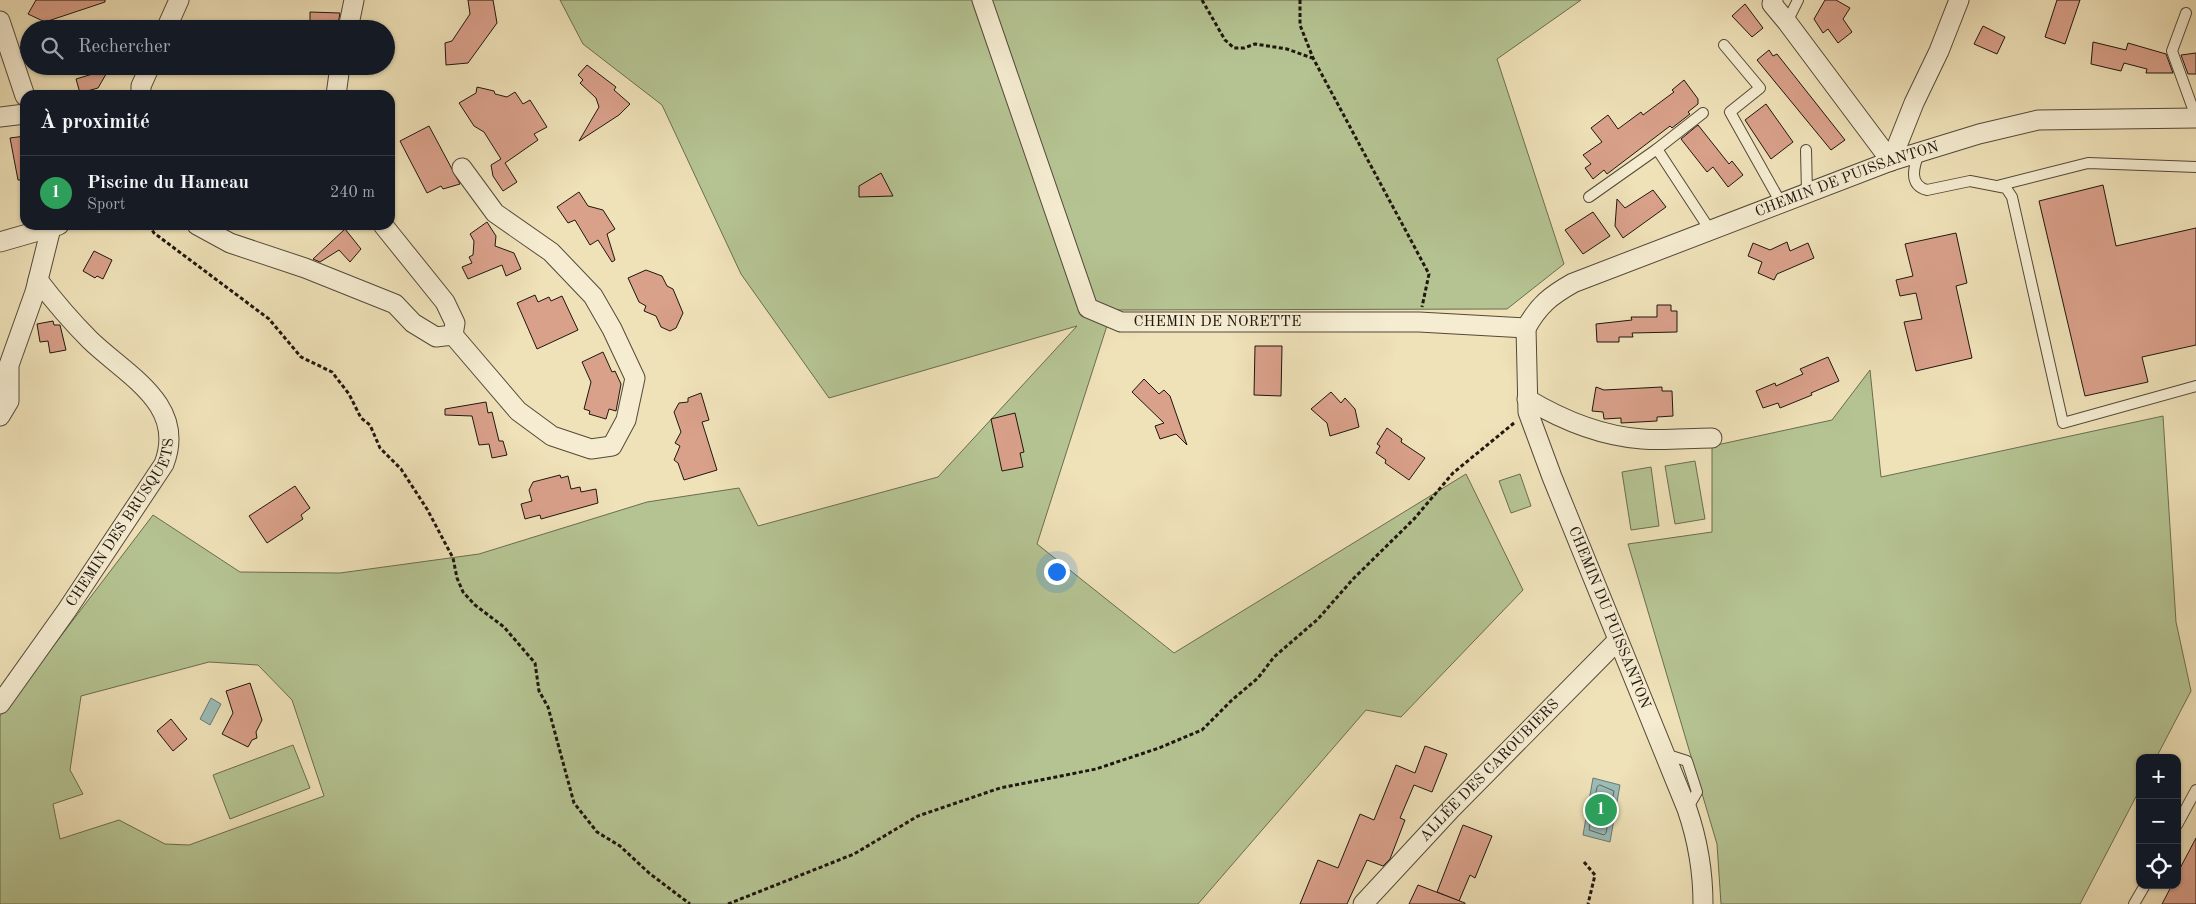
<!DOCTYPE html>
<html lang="fr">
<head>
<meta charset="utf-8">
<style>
	body { margin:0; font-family:"Old Standard TT",serif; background:#20242c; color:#f1f3f6 }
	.controls { position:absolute; right:15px; bottom:15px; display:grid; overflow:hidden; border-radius:10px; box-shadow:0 1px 4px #0004 }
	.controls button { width:45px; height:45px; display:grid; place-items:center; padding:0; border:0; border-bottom:1px solid #363941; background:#171b24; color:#f1f3f6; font:25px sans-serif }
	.you { position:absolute; left:1056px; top:571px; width:18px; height:18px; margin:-12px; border:4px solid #fff; border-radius:50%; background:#1a73e8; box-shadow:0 0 0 8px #1a73e833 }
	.badge { display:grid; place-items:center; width:32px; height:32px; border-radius:50%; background:#b45309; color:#fff; font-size:16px; font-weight:700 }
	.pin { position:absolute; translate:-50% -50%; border:2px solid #fff; box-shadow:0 1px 5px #0006 }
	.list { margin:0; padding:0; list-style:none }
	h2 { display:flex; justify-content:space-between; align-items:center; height:65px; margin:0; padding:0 20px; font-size:21px }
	h2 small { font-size:16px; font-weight:400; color:#9ea1a6 }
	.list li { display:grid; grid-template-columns:32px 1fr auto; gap:15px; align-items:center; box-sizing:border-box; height:75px; padding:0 20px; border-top:1px solid #363941 }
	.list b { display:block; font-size:19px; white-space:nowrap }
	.list p { margin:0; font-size:16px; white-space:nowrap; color:#9ea1a6 }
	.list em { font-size:16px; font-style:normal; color:#9ea1a6 }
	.icon { flex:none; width:28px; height:28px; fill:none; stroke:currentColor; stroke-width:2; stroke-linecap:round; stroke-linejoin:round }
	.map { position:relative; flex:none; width:2196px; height:904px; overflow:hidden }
	.search { position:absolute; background:#171b24; box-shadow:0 1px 4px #0004; left:20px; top:20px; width:375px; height:55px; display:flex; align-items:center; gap:12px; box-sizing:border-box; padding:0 18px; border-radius:28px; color:#9ea1a6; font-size:19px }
	.panel { position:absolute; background:#171b24; box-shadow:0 1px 4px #0004; left:20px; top:90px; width:375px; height:140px; border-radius:15px }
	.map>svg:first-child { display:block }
	.green { fill:#b5c392; stroke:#6a6d50; fill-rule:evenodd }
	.water { fill:#9cbcb7; stroke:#6a7a74 }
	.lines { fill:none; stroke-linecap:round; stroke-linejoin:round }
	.shore { stroke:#5e6a63; stroke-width:1 }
	.building { fill:#d9a08a; stroke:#1f170f }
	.lane-casing { stroke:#534a39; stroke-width:12 }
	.street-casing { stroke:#534a39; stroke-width:21 }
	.path { stroke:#1f170f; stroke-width:3; stroke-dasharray:4 2.5; stroke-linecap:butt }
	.lane { stroke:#f5ecd1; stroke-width:10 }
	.street { stroke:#f5ecd1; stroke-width:19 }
	.labels { text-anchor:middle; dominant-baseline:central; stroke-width:4.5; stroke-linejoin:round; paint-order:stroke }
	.street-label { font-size:15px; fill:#1f170f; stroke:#f5ecd1 }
</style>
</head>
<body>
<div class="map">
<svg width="2196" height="904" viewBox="0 0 2196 904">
	<rect width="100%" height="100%" fill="#efe1b8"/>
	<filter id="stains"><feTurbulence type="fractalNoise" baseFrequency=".004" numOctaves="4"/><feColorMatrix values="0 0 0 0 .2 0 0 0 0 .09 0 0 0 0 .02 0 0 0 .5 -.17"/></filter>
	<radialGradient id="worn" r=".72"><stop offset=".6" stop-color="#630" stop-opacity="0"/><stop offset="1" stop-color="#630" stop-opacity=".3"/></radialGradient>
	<g class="green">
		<path d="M560,0H1581L1497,59L1564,264L1507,309L1112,310L1037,544L1174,653L1466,474L1523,590L1401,717L1366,710L1198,904H0V716L153,515L240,572L340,573L479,554L647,502L739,488L758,526L938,477L1077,326L829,398L741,274L662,105L583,44ZM209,662L258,665L292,700L324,796L189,845L165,844L119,820L60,839L53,804L83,794L70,770L81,696Z"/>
		<polygon points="1870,370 1881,477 2163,416 2176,622 2191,691 2156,758 2140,758 2140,789 2080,904 1721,904 1717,844 1628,544 1712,532 1712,446 1832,420"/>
		<polygon points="1695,461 1705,519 1675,524 1665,466"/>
		<polygon points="1651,467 1659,526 1631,530 1622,472"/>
		<polygon points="1520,474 1531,506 1511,513 1499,481"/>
		<polygon points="293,745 310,788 230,819 213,775"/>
	</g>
	<g class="water">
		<polygon points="211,698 221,704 210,725 200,719"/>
		<polygon points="1593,778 1620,785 1610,842 1583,835"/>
	</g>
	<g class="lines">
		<g class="shore">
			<polygon points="1600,785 1614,791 1606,833 1604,835 1589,830 1597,787"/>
			<polygon points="1605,793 1607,796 1601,825 1598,827 1596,825 1602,795"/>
		</g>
	</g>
	<g class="building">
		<polygon points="36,0 105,0 105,2 45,22 28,14"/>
		<polygon points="468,0 493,0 497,23 468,63 446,65 445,43 452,41 470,14"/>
		<polygon points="1825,0 1836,0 1850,8 1843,19 1852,32 1838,43 1828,29 1823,33 1814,19"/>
		<polygon points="2057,0 2080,0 2065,44 2045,37"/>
		<polygon points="1745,4 1763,28 1752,37 1732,16"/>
		<polygon points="310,12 340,13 337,29 310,29"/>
		<polygon points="1983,26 2005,37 1997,54 1974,44"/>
		<polygon points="2093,42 2126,50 2128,43 2166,54 2173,73 2146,73 2147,69 2124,63 2121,71 2091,64"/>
		<polygon points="1769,50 1773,56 1777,54 1845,140 1831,150 1757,60"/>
		<polygon points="2196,53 2196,74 2188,74 2181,55"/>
		<polygon points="587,65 616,87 614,90 630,104 619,115 579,141 599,107 596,98 580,83 583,80 578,75"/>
		<polygon points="109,69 98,88 80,93 76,79"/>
		<polygon points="1684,80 1698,99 1698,104 1688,112 1690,114 1672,128 1670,126 1607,174 1604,170 1593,179 1585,168 1591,164 1583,155 1602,142 1591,128 1608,115 1618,129 1641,112 1643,115 1674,92 1672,90"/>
		<polygon points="477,87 494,91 495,94 507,97 515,92 523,104 530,100 547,127 534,134 538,140 505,163 517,182 503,191 493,176 491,165 501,159 484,132 474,126 459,103 476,93"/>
		<polygon points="1766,104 1793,142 1771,159 1745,120"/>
		<polygon points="1698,125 1729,164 1732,161 1743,175 1728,187 1713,167 1707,172 1681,139"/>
		<polygon points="429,126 460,184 443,189 441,186 427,193 400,141"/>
		<polygon points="25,136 25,180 18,180 10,138"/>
		<polygon points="881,173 893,196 859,197 859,186"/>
		<polygon points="2103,185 2116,246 2196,228 2196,345 2142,357 2148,382 2085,396 2039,201"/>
		<polygon points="1653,190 1666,207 1623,238 1615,226 1617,199 1625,208"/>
		<polygon points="579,192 588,206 603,210 615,229 607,234 615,260 612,262 598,240 590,245 575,220 568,223 557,207"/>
		<polygon points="1593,212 1610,236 1583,254 1565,230"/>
		<polygon points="487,222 496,236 495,246 514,253 521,269 506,276 502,265 468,279 462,267 472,263 469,257 473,255 474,241 470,234"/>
		<polygon points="345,229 361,249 350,262 339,250 320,262 313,259"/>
		<polygon points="1956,233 1967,283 1956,286 1972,358 1916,371 1904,322 1922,319 1916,293 1900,296 1896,280 1913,276 1905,244"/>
		<polygon points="1787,242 1790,251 1808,243 1814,258 1777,274 1774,280 1758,273 1762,262 1748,256 1753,243 1770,250"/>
		<polygon points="94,251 112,260 103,279 97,276 95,278 83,271"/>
		<polygon points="646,270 662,276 667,286 673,289 683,313 676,328 670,331 661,327 656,316 644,311 646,306 639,302 628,278"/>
		<polygon points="535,295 538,302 549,297 551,301 562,296 578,330 537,349 517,303"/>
		<polygon points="1657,305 1671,305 1671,311 1677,311 1677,332 1632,333 1633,337 1619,337 1619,342 1597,342 1596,324 1632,320 1631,317 1657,317"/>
		<polygon points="53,321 54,325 60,325 66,350 50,353 48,341 40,342 37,324"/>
		<polygon points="1255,346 1282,346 1281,396 1254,395"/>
		<polygon points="603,352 612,372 615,371 621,384 616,411 609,409 606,419 589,414 590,411 584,409 591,382 582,362"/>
		<polygon points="1828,357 1839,381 1811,393 1812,395 1780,408 1778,403 1763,408 1756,391 1775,383 1776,386 1803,374 1800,369"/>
		<polygon points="1144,379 1159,394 1164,390 1170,396 1187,445 1176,434 1160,439 1155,426 1164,423 1132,392"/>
		<polygon points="1596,387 1604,390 1662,387 1662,391 1672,391 1673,416 1657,417 1657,421 1621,423 1621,418 1604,419 1603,412 1592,411"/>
		<polygon points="1331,392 1341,403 1345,398 1355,409 1359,427 1330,436 1327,423 1311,409"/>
		<polygon points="701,393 709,420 702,422 717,470 684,480 678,463 674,460 680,446 675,443 681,432 674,412 679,403 688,402 688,398"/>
		<polygon points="486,402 488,413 492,412 499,441 503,441 507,455 492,458 489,444 479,445 472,416 445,415 445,409"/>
		<polygon points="1015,413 1024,452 1020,453 1023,467 1002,471 991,419"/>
		<polygon points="1387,428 1402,439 1401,442 1425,458 1409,480 1385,463 1386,460 1376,453 1380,446 1377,444"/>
		<polygon points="560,475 561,478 568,476 571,489 580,487 581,492 596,489 598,503 541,519 540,515 525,519 521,504 532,501 529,490 533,482"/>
		<polygon points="295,486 310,508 301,515 303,519 267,543 249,516"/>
		<polygon points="250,683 262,720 256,732 257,738 252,740 248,747 222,734 233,713 226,691"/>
		<polygon points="171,719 187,739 173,751 157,731"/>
		<polygon points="1425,746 1447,754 1432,792 1414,785 1400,818 1405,820 1390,859 1383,866 1367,860 1347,904 1300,904 1318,860 1338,868 1360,814 1374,820 1396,765 1415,773"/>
		<polygon points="1463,825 1492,836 1475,878 1470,875 1459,901 1437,892"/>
		<polygon points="2196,838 2196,904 2162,904 2172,885 2177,885 2177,874"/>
		<polygon points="1418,885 1465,903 1465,904 1409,904"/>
	</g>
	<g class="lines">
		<defs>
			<g id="lane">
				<polyline points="2186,13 2172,51 2196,117"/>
				<polyline points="1787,22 1798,0"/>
				<polyline points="1724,45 1760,88 1730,112 1781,203"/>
				<polyline points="1657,149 1703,113"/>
				<polyline points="1806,150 1807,193"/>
				<path d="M1919,153C1914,166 1908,185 1927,190L1970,181L2006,188L2012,197L2063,423L2196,386"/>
				<polyline points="1997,186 2088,163 2196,167"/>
				<polyline points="1589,197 1657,149 1710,230"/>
				<polyline points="1665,754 1687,761 1697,792 1687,809"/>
				<polyline points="2177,825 2196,790"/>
				<polyline points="2134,904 2145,885"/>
			</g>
			<g id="street">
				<path id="s1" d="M982,0L1088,308L1121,322H1419L1526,328"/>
				<polyline points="1773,0 1772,4 1787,22 1891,161"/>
				<polyline points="0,21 25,96"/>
				<polyline points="166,29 179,0"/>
				<polyline points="348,29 354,0"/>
				<polyline points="141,95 141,86 150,66"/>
				<polyline points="336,95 340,66"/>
				<polyline points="0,117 25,114"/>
				<polyline points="1891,161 1914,103 1939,51 1959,0"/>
				<polyline points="197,225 230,243 305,268 395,304 413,323 436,337 453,335 455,323 445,302 383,225"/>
				<polyline points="0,242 59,225"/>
				<path id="s2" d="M1526,328C1539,305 1550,296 1573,283L1891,161L1979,134L2038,120L2196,118"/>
				<path id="s3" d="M1526,328L1528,412L1552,477L1687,809C1698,841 1703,871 1703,904"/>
				<polyline points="453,335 518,411 552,436 591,449 612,446 626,420 635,378 612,329 593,296 551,252 495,213 462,168"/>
				<path d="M1527,399C1562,420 1601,436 1642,439C1665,441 1689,438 1712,438"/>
				<polyline points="0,416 9,401 9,365 35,292 51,228"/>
				<path id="s4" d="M0,704L67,610L164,464C187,404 126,375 90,340C71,321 54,301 38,280"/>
				<path id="s5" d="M1363,904L1451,809L1618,640"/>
			</g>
		</defs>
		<use href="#lane" class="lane-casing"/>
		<use href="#street" class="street-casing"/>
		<g class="path">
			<polyline points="1202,0 1225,40 1234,48 1244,48 1255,44 1287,49 1312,58"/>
			<polyline points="1300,0 1300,25 1313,58 1429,274 1422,307"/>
			<polyline points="149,225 154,233 269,319 301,357 332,372 349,394 361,418 370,425 380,448 401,469 427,509 453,558 457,578 463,592 475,605 504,627 535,663 539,691 548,707 574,803 597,832 620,846 649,873 690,904"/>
			<polyline points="1584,862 1595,875 1588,904"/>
			<polyline points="728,904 854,854 918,816 1000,788 1096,769 1159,748 1202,730 1232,700 1258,678 1274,657 1318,619 1353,579 1414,519 1453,473 1514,423"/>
		</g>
		<use href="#lane" class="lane"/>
		<use href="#street" class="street"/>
	</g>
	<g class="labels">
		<g class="street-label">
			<text stroke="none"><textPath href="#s2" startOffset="359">CHEMIN DE PUISSANTON</textPath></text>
			<text stroke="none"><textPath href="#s1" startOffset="458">CHEMIN DE NORETTE</textPath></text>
			<text stroke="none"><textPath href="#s4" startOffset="219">CHEMIN DES BRUSQUETS</textPath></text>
			<text stroke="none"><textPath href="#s3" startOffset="305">CHEMIN DU PUISSANTON</textPath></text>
			<text stroke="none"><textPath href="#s5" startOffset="184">ALLÉE DES CAROUBIERS</textPath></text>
		</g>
	</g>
	<rect width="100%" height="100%" filter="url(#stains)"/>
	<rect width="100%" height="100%" fill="url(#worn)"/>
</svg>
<div class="controls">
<button>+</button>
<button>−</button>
<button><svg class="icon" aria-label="locate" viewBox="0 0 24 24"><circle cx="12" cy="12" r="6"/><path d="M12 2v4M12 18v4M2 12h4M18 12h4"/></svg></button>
</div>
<div class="you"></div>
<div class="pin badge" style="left:1601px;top:810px;background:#2e9e5b">1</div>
<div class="search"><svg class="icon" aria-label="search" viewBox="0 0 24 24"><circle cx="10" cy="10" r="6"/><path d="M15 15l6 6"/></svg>Rechercher</div>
<section class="panel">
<h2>À proximité<small></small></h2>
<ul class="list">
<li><span class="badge" style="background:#2e9e5b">1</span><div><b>Piscine du Hameau</b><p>Sport</p></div><em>240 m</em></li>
</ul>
</section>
</div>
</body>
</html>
